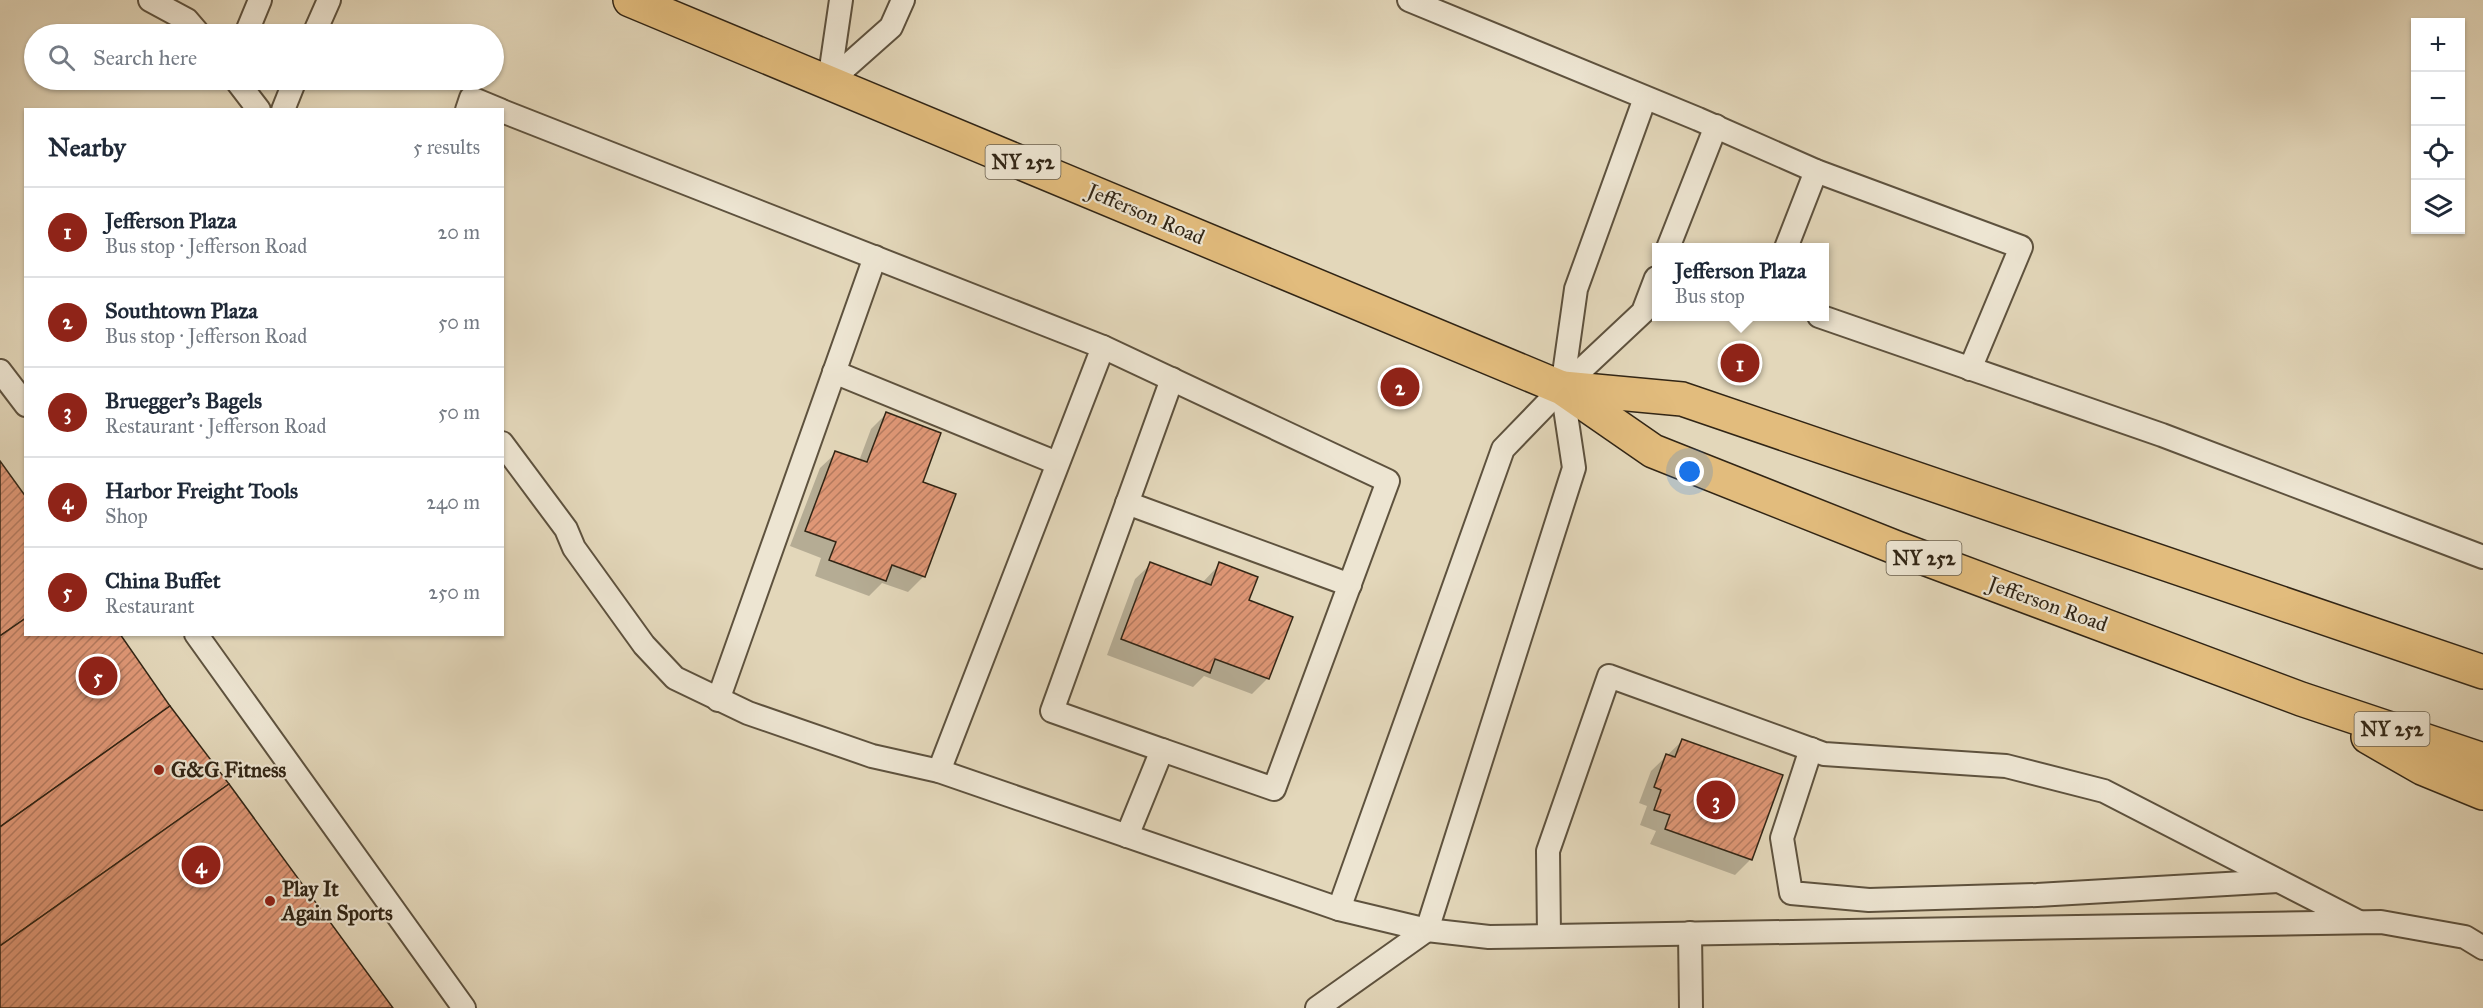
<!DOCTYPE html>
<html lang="en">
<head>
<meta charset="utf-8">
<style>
	body { margin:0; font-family:"IM FELL Great Primer",serif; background:#f6f6f7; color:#1f2937 }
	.controls { position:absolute; right:18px; top:18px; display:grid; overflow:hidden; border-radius:0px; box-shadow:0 2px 4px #0004 }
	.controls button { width:54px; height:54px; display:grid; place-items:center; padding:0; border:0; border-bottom:2px solid #e0e1e3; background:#fff; color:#1f2937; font:30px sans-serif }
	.you { position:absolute; left:1690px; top:472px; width:21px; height:21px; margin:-15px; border:4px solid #fff; border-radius:50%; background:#1a73e8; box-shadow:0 0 0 9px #1a73e833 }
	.badge { display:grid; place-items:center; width:39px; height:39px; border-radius:50%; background:#8f2418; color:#fff; font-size:20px; font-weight:700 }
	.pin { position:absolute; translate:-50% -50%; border:3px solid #fff; box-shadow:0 2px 6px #0006 }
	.popup { position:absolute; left:1652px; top:243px; width:177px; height:78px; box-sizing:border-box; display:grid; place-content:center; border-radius:0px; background:#fff; filter:drop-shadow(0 2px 4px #0005); font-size:20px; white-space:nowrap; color:#747a83 }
	.popup b { font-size:22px; color:#1f2937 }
	.popup::after { content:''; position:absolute; left:50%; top:100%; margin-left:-12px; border:12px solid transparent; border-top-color:#fff }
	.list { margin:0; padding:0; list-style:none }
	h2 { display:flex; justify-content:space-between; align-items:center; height:78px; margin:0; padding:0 24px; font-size:26px }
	h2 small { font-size:20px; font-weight:400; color:#747a83 }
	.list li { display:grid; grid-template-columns:39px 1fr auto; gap:18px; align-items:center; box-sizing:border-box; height:90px; padding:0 24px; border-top:2px solid #e0e1e3 }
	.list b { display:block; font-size:22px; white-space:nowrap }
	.list p { margin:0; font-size:20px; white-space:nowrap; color:#747a83 }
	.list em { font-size:20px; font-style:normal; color:#747a83 }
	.icon { flex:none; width:33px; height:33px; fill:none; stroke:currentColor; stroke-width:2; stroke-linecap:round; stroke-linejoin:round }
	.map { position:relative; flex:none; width:2483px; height:1008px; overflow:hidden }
	.search { position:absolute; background:#fff; box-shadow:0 2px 4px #0004; left:24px; top:24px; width:480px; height:66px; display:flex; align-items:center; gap:15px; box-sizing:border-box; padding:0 21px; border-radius:33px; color:#747a83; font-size:22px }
	.panel { position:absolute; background:#fff; box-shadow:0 2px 4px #0004; left:24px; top:108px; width:480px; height:528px; border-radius:0px }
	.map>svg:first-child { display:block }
	.shadow { fill:#0003 }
	.building { fill:url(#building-hatch); stroke:#312515; stroke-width:1.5 }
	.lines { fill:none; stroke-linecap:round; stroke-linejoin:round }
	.lane-casing { stroke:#5e523e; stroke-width:26 }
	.primary-casing { stroke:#312515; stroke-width:36 }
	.lane { stroke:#ede5d2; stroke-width:22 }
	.primary { stroke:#e2bc7d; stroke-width:33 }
	.poi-dot { fill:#8f2418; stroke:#ede5d2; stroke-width:2 }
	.labels { text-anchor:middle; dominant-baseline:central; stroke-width:4.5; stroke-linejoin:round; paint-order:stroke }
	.shield { fill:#ede5d2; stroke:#695f4e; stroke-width:1.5 }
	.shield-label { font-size:20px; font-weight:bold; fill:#312515 }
	.street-label { font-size:21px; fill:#312515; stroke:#ede5d2 }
	.poi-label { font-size:21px; font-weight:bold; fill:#312515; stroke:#ede5d2; text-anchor:start }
</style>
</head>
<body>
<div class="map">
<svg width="2483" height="1008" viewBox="0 0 2483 1008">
	<defs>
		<pattern id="building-hatch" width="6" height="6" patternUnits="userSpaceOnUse" patternTransform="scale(1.5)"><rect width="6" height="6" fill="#df9776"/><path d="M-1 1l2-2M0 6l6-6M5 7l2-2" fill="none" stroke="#b57b60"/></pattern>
	</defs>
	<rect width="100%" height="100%" fill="#e3d7ba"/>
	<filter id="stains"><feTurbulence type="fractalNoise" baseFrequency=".00333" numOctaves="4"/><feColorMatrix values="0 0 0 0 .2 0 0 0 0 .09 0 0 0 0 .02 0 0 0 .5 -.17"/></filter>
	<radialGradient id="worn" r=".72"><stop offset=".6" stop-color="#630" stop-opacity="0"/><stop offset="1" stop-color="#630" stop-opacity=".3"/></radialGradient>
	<g class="shadow">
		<polygon points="887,413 921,483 924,576 908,592 882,583 869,596 815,576 821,558 790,546 820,468 836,453 859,461 871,429"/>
		<polygon points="1151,564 1202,583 1220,564 1247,601 1268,678 1252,694 1204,676 1193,687 1107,655 1135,579"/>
		<polygon points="1682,741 1751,859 1735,875 1650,844 1656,831 1640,825 1647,806 1639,803 1651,771"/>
	</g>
	<g class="building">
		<polygon points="886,412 941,433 923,482 956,494 925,577 892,565 886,581 829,560 836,542 805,531 835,451 867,462"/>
		<polygon points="0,461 26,497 26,618 0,636"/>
		<polygon points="1150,562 1211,585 1219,562 1258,577 1249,600 1293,617 1269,679 1215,659 1210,673 1121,639"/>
		<polygon points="26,618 26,634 120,634 170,706 0,827 0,636"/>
		<polygon points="170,706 229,784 0,946 0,827"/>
		<polygon points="1682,739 1783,775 1752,860 1665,829 1670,815 1654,810 1661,790 1654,787 1666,754 1675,757"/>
		<polygon points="229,784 393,1008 0,1008 0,946"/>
	</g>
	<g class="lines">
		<defs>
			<g id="lane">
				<polyline points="150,0 187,20 199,34"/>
				<polyline points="1409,0 1698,119 1816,171 2021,247 1970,369"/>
				<polyline points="246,34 260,0"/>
				<polyline points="314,34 329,0"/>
				<polyline points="236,80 259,110"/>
				<polyline points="829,82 891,27 903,0"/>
				<polyline points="829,82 841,0"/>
				<polyline points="283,110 295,80"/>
				<polyline points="467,110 471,98 500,110"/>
				<polyline points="502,111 1103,347 939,771"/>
				<polyline points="1668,248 1716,126"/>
				<polyline points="1786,248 1816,171"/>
				<polyline points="1819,316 2162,435 2483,557"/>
				<polyline points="1103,347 1388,481 1274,789 1162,750 1127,836"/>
				<polyline points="0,371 26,405"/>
				<polyline points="834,372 1057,463"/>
				<polyline points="502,443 566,529 574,548 644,645 675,678 748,713 872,756 939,771 1339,909 1427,930 1489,937 2381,922 2465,937 2483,948"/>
				<polyline points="1127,503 1350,585"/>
				<polyline points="196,634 464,1008"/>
				<polyline points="718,700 875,257"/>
				<polyline points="1811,749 1782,838 1791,893 1869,900 2037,895 2278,881"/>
				<polyline points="1162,750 1052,711 1172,379"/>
				<polyline points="1339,909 1503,449 1562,388 1643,312 1656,278"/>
				<polyline points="1690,933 1691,1008"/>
				<polyline points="1549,935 1548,851 1609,676 1824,754 2006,766 2104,791 2357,921"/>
				<polyline points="1317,1008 1427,930 1574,468 1562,388 1576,289 1645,98"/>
			</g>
			<g id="primary">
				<polyline points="630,0 1562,388 1653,451 1897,548 2301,699 2483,760"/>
				<polyline points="1563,388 1682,399 2483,672"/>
				<polyline points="2368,737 2422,768 2483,793"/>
			</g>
		</defs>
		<use href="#lane" class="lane-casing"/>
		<use href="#primary" class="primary-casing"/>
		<use href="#lane" class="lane"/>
		<use href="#primary" class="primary"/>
	</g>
	<g class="poi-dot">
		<circle cx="159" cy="770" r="6"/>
		<circle cx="270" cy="901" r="6"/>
	</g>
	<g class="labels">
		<g class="shield">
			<rect x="985.5" y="145" width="75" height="34" rx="4.5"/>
			<rect x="1886.5" y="541" width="75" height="34" rx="4.5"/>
			<rect x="2354.5" y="712" width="75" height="34" rx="4.5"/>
		</g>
		<g class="shield-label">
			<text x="1023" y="162">NY 252</text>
			<text x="1924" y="558">NY 252</text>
			<text x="2392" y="729">NY 252</text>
		</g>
		<g class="street-label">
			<text transform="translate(1146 214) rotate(23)">Jefferson Road</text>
			<text transform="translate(2048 604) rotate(20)">Jefferson Road</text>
		</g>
		<g class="poi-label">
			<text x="171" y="770">G&amp;G Fitness</text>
			<text x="282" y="889">Play It<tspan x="282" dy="24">Again Sports</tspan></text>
		</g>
	</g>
	<rect width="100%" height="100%" filter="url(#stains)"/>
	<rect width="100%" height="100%" fill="url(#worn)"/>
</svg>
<div class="controls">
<button>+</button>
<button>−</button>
<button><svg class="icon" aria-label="locate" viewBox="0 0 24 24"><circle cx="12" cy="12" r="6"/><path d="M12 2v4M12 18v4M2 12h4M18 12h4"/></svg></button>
<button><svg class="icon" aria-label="layers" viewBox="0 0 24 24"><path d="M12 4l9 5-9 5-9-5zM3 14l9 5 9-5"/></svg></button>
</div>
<div class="you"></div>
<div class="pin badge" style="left:1740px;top:363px">1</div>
<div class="popup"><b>Jefferson Plaza</b>Bus stop</div>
<div class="pin badge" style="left:1400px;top:387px">2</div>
<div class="pin badge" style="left:1716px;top:800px">3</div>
<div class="pin badge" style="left:201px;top:865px">4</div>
<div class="pin badge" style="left:98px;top:676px">5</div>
<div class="search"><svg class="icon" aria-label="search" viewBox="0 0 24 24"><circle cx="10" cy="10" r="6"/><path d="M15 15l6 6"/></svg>Search here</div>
<section class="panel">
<h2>Nearby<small>5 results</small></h2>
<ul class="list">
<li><span class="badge">1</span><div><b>Jefferson Plaza</b><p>Bus stop · Jefferson Road</p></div><em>20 m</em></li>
<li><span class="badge">2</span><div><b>Southtown Plaza</b><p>Bus stop · Jefferson Road</p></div><em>50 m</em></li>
<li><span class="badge">3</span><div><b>Bruegger's Bagels</b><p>Restaurant · Jefferson Road</p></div><em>50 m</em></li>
<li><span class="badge">4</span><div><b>Harbor Freight Tools</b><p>Shop</p></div><em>240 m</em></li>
<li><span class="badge">5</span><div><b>China Buffet</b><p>Restaurant</p></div><em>250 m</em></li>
</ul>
</section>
</div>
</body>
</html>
